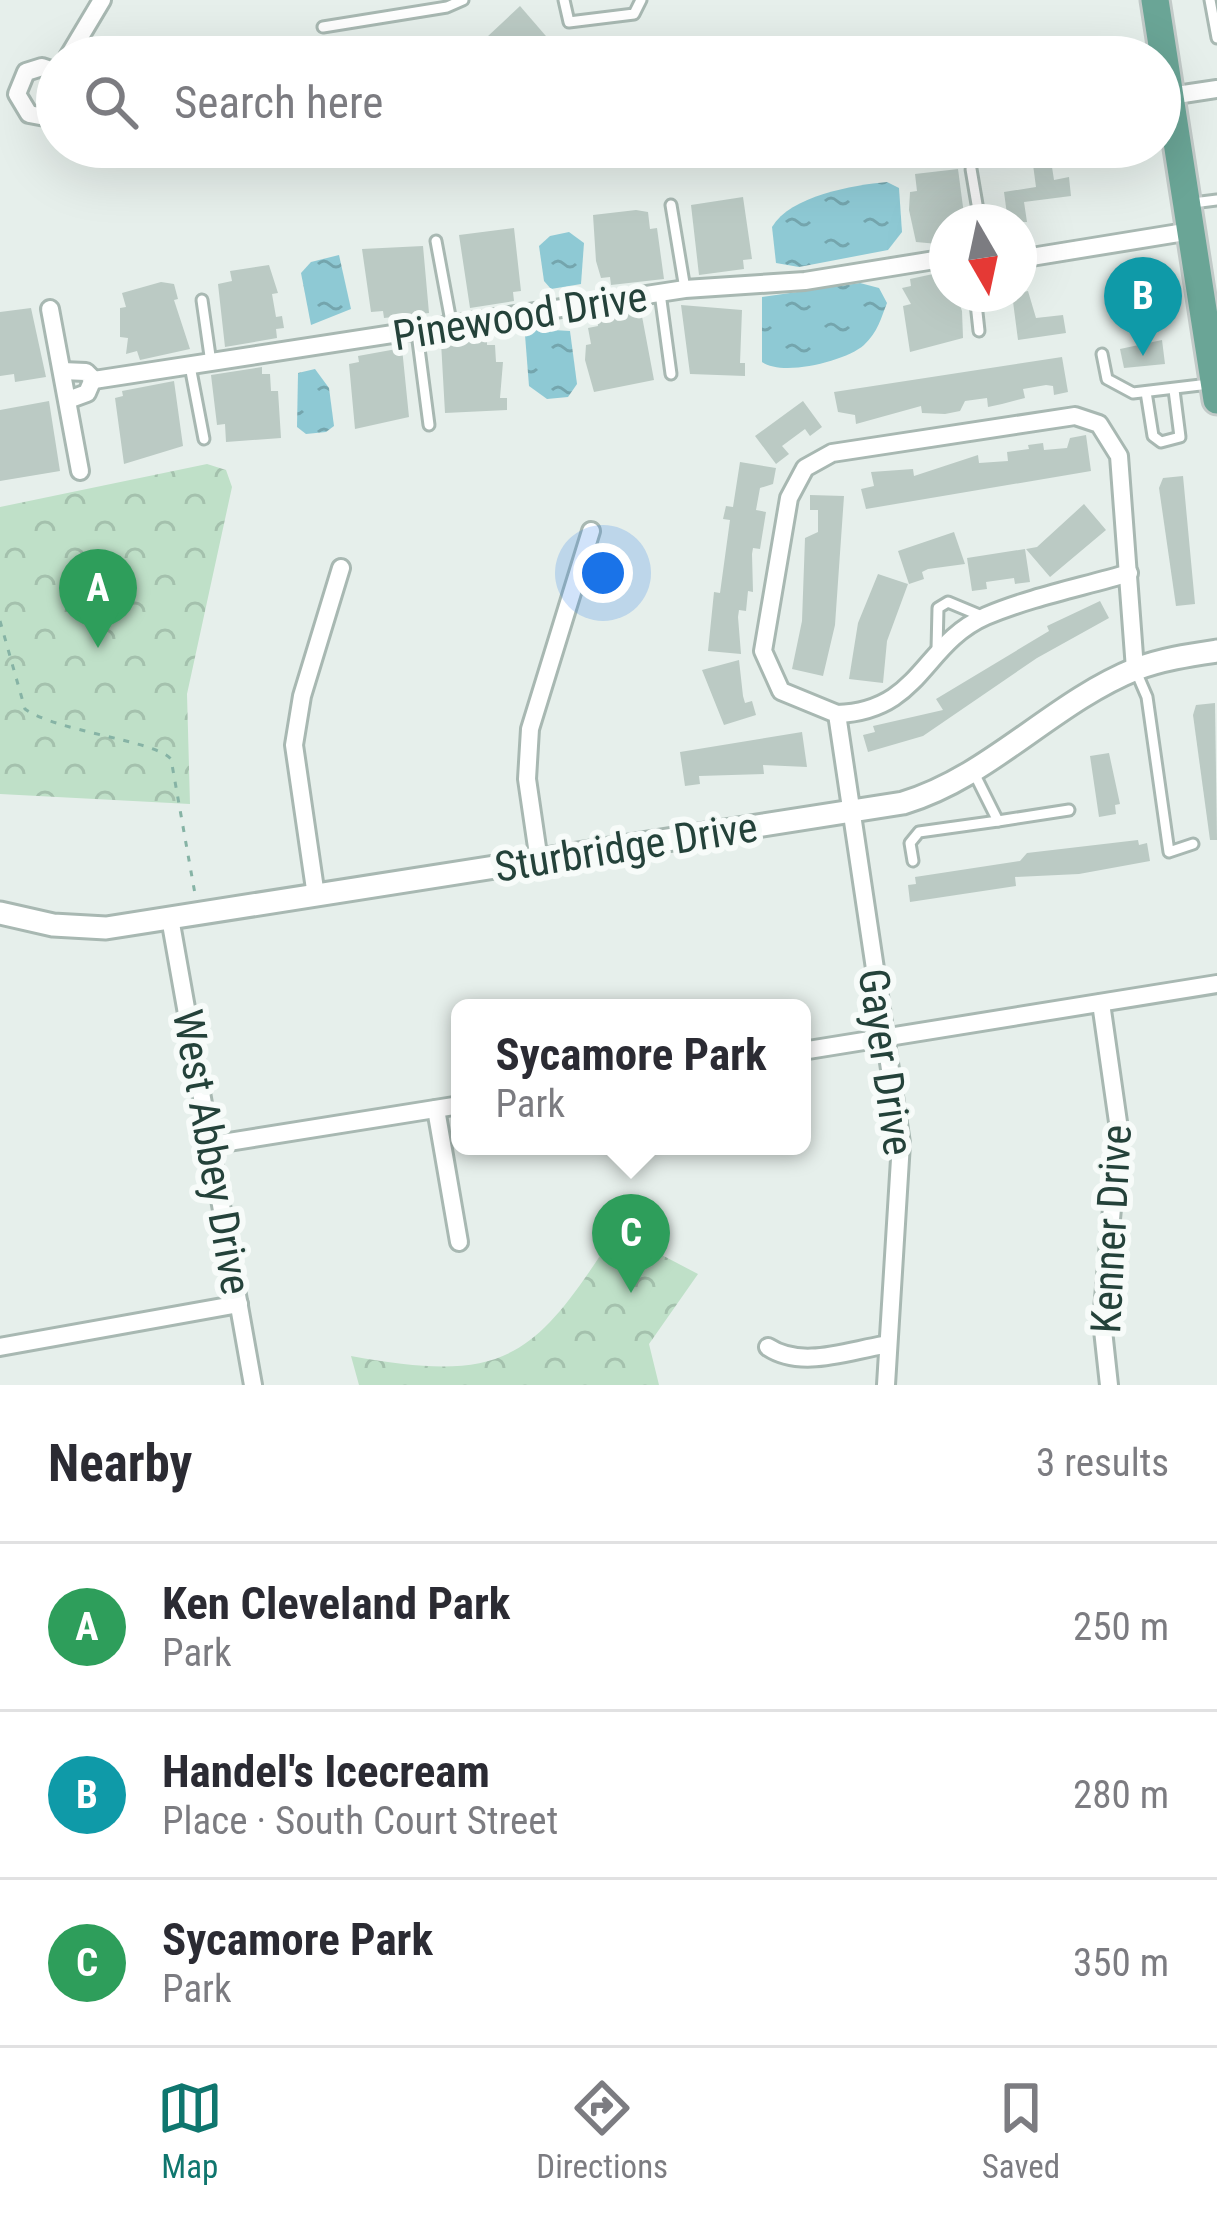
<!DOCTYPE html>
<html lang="en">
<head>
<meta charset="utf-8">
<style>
	body { margin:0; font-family:"Roboto Condensed",sans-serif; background:#f7f7f7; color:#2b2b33 }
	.compass { position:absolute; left:929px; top:204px; width:108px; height:108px; border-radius:50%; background:#fff; box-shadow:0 12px 48px #0002; rotate:171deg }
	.you { position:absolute; left:603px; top:573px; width:42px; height:42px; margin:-30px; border:9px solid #fff; border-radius:50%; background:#1a73e8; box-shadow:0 0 0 18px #1a73e833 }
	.badge { display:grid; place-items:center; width:78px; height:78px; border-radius:50%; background:#0f766e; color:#fff; font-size:39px; font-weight:700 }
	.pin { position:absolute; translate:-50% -99px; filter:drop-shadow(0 3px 6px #0008) }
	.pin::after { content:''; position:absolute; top:63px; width:42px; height:36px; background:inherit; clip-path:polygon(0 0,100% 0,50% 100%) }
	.popup { position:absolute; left:451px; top:999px; width:360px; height:156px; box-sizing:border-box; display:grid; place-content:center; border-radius:18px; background:#fff; filter:drop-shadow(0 3px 9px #0005); font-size:39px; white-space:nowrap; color:#7c7c81 }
	.popup b { font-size:45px; color:#2b2b33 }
	.popup::after { content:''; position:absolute; left:50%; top:100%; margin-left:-24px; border:24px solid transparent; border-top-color:#fff }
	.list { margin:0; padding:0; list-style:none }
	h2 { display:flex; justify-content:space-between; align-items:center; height:156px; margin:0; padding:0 48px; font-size:51px }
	h2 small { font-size:39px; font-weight:400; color:#7c7c81 }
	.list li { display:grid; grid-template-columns:78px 1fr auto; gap:36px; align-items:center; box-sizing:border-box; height:168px; padding:0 48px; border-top:3px solid #e1e1e2 }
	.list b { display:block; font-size:45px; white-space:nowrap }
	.list p { margin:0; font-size:39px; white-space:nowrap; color:#7c7c81 }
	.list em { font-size:39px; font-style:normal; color:#7c7c81 }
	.icon { flex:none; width:66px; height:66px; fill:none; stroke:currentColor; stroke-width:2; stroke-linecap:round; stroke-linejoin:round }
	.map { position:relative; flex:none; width:1217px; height:1385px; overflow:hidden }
	.search { position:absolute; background:#fff; box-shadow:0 12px 48px #0002; left:36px; right:36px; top:36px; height:132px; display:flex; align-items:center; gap:30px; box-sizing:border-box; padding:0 42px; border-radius:66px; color:#7c7c81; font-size:45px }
	.sheet { height:660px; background:#fff }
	nav { display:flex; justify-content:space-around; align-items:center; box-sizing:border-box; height:168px; border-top:3px solid #e1e1e2; background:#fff; font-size:33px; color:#7c7c81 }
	nav a { display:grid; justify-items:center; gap:6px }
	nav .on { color:#0f766e }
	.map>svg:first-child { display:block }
	.park { fill:url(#park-crowns) }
	.water { fill:url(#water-ripples) }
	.building { fill:#bbcac4 }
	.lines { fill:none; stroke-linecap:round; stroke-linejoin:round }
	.service-casing { stroke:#a8b8b2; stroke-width:15 }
	.minor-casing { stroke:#a8b8b2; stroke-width:22 }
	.tertiary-casing { stroke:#a8b8b2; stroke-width:27 }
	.primary-casing { stroke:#c2cac8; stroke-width:33 }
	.path { stroke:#86b3a5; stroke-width:3; stroke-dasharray:6 9; stroke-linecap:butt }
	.service { stroke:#fff; stroke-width:9 }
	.minor { stroke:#fff; stroke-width:16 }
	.tertiary { stroke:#fff; stroke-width:21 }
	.primary { stroke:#6aa596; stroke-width:27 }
	.labels { text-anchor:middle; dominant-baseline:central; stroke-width:12; stroke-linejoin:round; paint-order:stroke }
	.street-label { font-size:42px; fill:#24423a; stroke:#f7fbf9 }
</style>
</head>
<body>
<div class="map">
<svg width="1217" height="1385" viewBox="0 0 1217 1385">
	<defs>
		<pattern id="park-crowns" width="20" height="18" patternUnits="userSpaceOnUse" patternTransform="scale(3)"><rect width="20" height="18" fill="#bfe0c8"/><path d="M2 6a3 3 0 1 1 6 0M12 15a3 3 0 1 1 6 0" fill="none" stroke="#a4c1ad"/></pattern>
		<pattern id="water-ripples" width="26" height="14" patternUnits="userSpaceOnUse" patternTransform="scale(3)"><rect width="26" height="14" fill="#8ec9d4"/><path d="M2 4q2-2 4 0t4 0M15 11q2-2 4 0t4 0" fill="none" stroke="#74a5ad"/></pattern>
	</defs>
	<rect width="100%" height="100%" fill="#e6efeb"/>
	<g class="park">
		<polygon points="207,464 226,470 232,487 187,694 190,804 0,794 0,507"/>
		<path d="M616,1231L698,1274L649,1344L659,1385H359L351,1356C505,1384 534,1360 616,1231Z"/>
	</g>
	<g class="water">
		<polygon points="249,147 338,147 315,166 260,160"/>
		<path d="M887,182L899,188L902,232L888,250L799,267L776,263L772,227C790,196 853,185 887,182Z"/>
		<polygon points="569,232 584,243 581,284 551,289 544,281 539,246 550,236"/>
		<polygon points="339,255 351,309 311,325 301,273 311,262"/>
		<path d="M860,283L879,288L887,303C881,318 878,332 864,345C846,361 783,377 762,362V297Z"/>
		<polygon points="536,329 570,331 577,384 568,397 547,399 529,386 525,335"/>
		<polygon points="315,369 329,388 334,426 326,432 306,434 297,427 298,373"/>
	</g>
	<g class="building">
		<polygon points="520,6 558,50 550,57 506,57 487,37"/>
		<polygon points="1050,154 1054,180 1069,177 1071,196 1024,202 1027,222 1008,222 1004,192 1036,187 1032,157"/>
		<polygon points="958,169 965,222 947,222 947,233 937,234 938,244 916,242 909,210 910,192 917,191 915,174"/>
		<polygon points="743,197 752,259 743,260 744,269 699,275 691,205"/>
		<polygon points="636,210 648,212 650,229 657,228 664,279 611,285 610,277 601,278 596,261 593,215"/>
		<polygon points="514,228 521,291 513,292 514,301 470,308 459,235"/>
		<polygon points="423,246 429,313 384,318 383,311 371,312 362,249"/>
		<polygon points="269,265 278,293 272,294 276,317 282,316 284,328 276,329 277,338 225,347 218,284 232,281 230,271"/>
		<polygon points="947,271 947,294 956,294 962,311 963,338 910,352 903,306 911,304 902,288 911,286 910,279"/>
		<polygon points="161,282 174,284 178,299 174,300 190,349 140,360 137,351 126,354 128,338 120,337 120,308 126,307 122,293"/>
		<polygon points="1028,291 1036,318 1063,315 1066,333 1018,340 1012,294"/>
		<polygon points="681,305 742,310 740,363 745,363 745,376 690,374"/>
		<polygon points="31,308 46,377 15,382 14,374 0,376 0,312"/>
		<polygon points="641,311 654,380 594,392 585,360 586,345 591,344 588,328 598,326 597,319"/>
		<polygon points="487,338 487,345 495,345 496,362 503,362 500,398 507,398 507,410 445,413 441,342"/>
		<polygon points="1162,340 1165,364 1124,368 1120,349"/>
		<polygon points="402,348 409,417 355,429 349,364 359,362 358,356"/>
		<polygon points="1062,357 1068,392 1054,395 1053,386 1046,385 1023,389 1025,398 1002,404 988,407 987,398 965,401 960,411 945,414 922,413 921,406 856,424 855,415 838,412 834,392"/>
		<polygon points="262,367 262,374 270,374 271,391 278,391 281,438 226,442 225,424 217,425 211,375"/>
		<polygon points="174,381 183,446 124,464 115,398 123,396 122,391"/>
		<polygon points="49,401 60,471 0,481 0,410"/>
		<polygon points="803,401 822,427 810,436 805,429 782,446 789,454 776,464 755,436"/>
		<polygon points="1086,435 1091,471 866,509 861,489 874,486 871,472 913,469 914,476 978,455 979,463 1008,461 1007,452 1029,449 1028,445 1043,443 1044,450 1067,448 1070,438"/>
		<polygon points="740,462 776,468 773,484 760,488 756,510 766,512 760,549 753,548 752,554 753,592 748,591 746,611 739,610 738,617 741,654 708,651 714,592 720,593 730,520 723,519 726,506 733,507"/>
		<polygon points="1183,476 1195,604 1176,606 1159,488 1163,478"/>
		<polygon points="810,495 844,496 835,625 823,676 792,669 802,621 805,538 818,532 818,510 810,510"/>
		<polygon points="1084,504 1106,530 1050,577 1026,549 1037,547"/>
		<polygon points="954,532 965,564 928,569 922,572 924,579 909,584 898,551"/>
		<polygon points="1025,549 1030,582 1015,584 1014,578 986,582 987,589 972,591 967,558"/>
		<polygon points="878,574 908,584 887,641 883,683 849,679 858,623"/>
		<polygon points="1100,601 1109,618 1037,658 923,736 868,752 863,735 875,732 873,726 943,710 936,699 1049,631 1047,626"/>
		<polygon points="739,660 743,696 745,703 752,701 756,715 724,725 702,670"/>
		<polygon points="1215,703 1217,840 1210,840 1193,715 1196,705"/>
		<polygon points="802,732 807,767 763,765 764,774 699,776 700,784 685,786 680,752"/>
		<polygon points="1109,753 1120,804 1115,805 1116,814 1099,817 1090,756"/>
		<polygon points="1138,840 1139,845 1147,843 1150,861 1079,874 1015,877 1016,886 910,902 908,885 916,884 915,877 1020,861 1027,853"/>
	</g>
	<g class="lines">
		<defs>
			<g id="service">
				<polyline points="564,0 569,22 634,14 641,0"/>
				<polyline points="1210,0 1217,38"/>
				<polyline points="323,27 447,7 463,0"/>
				<polyline points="971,169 980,222"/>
				<polyline points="1193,203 1217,200"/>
				<polyline points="671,205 685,289"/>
				<polyline points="436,241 452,327"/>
				<polyline points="660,293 671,374"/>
				<polyline points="975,294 979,331"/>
				<polyline points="202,300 211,363"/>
				<polyline points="417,333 429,425"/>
				<polyline points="1102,354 1107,379 1133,393 1209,384"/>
				<polyline points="190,366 204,439"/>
				<polyline points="1146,392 1153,436 1161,442 1180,437 1174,390"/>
				<polyline points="937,649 938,608 948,602 984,617"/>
				<polyline points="1135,669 1147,697 1169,852 1193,844"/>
				<polyline points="998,821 1069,810"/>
				<polyline points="913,861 910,843 919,832 998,821 973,771"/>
			</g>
			<g id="minor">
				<polyline points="68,57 102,0"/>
				<polyline points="57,72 42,67 26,72 17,94 29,114 45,117 57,112"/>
				<polyline points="1170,96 1217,89"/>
				<polyline points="1019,259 1191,231"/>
				<polyline points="50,309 80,471"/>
				<polyline points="62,371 86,372 93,379 87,393 68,400"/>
				<polyline points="94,380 685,289 805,281 947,258"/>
				<path d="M837,714C921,711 922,644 986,616C1031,597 1082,587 1129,573"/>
				<polyline points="539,861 527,779 530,729 591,531"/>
				<polyline points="316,896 294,745 302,696 341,568"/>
				<polyline points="170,918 253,1385"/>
				<polyline points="1101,1003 1119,1129 1102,1321 1109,1385"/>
				<polyline points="802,1051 1217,984"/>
				<polyline points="436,1109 459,1242"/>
				<polyline points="210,1145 460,1105"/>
				<polyline points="0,1347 239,1304"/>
				<path d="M768,1347C801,1369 847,1351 884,1345"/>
				<polyline points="886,1385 901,1143 837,714 781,691 763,651 789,498 805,468 832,453 1075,416 1099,424 1119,456 1135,669"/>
			</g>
			<path id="tertiary" d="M0,913L53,925L106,928L903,803C990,777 1052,703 1136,669C1162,659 1190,655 1217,651"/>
			<polyline id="primary" points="1155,0 1217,400"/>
		</defs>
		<use href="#service" class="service-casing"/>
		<use href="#minor" class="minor-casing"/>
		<use href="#tertiary" class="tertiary-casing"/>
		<use href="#primary" class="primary-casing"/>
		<path class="path" d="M0,621L25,709C57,732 154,740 171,759L195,894"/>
		<use href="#service" class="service"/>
		<use href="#minor" class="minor"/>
		<use href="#tertiary" class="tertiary"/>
		<use href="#primary" class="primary"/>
	</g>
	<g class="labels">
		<g class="street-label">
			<text transform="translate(520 316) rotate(-9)">Pinewood Drive</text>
			<text transform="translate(626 847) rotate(-9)">Sturbridge Drive</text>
			<text transform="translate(886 1062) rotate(82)">Gayer Drive</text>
			<text transform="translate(212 1152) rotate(80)">West Abbey Drive</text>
			<text transform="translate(1111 1229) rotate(-87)">Kenner Drive</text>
		</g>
	</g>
</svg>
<svg class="compass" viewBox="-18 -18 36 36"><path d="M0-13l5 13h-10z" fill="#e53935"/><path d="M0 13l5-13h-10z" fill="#7c7c81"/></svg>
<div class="you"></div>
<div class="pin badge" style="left:98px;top:648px;background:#2e9e5b">A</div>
<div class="pin badge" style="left:1143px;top:356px;background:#0f9aa8">B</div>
<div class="pin badge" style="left:631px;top:1293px;background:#2e9e5b">C</div>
<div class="popup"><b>Sycamore Park</b>Park</div>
<div class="search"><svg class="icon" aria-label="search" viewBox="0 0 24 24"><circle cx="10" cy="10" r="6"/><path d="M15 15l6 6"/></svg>Search here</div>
</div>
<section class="sheet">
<h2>Nearby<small>3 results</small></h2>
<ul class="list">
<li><span class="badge" style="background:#2e9e5b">A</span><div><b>Ken Cleveland Park</b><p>Park</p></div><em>250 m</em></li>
<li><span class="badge" style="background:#0f9aa8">B</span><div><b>Handel's Icecream</b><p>Place · South Court Street</p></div><em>280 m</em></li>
<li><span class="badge" style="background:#2e9e5b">C</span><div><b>Sycamore Park</b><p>Park</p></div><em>350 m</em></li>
</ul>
</section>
<nav>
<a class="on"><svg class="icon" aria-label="map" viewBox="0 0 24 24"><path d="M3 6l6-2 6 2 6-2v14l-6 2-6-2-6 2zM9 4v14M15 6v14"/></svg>Map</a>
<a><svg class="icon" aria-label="directions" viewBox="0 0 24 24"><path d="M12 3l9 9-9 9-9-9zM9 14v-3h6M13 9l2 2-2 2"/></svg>Directions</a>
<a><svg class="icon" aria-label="saved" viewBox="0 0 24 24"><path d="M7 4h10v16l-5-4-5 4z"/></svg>Saved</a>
</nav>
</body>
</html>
